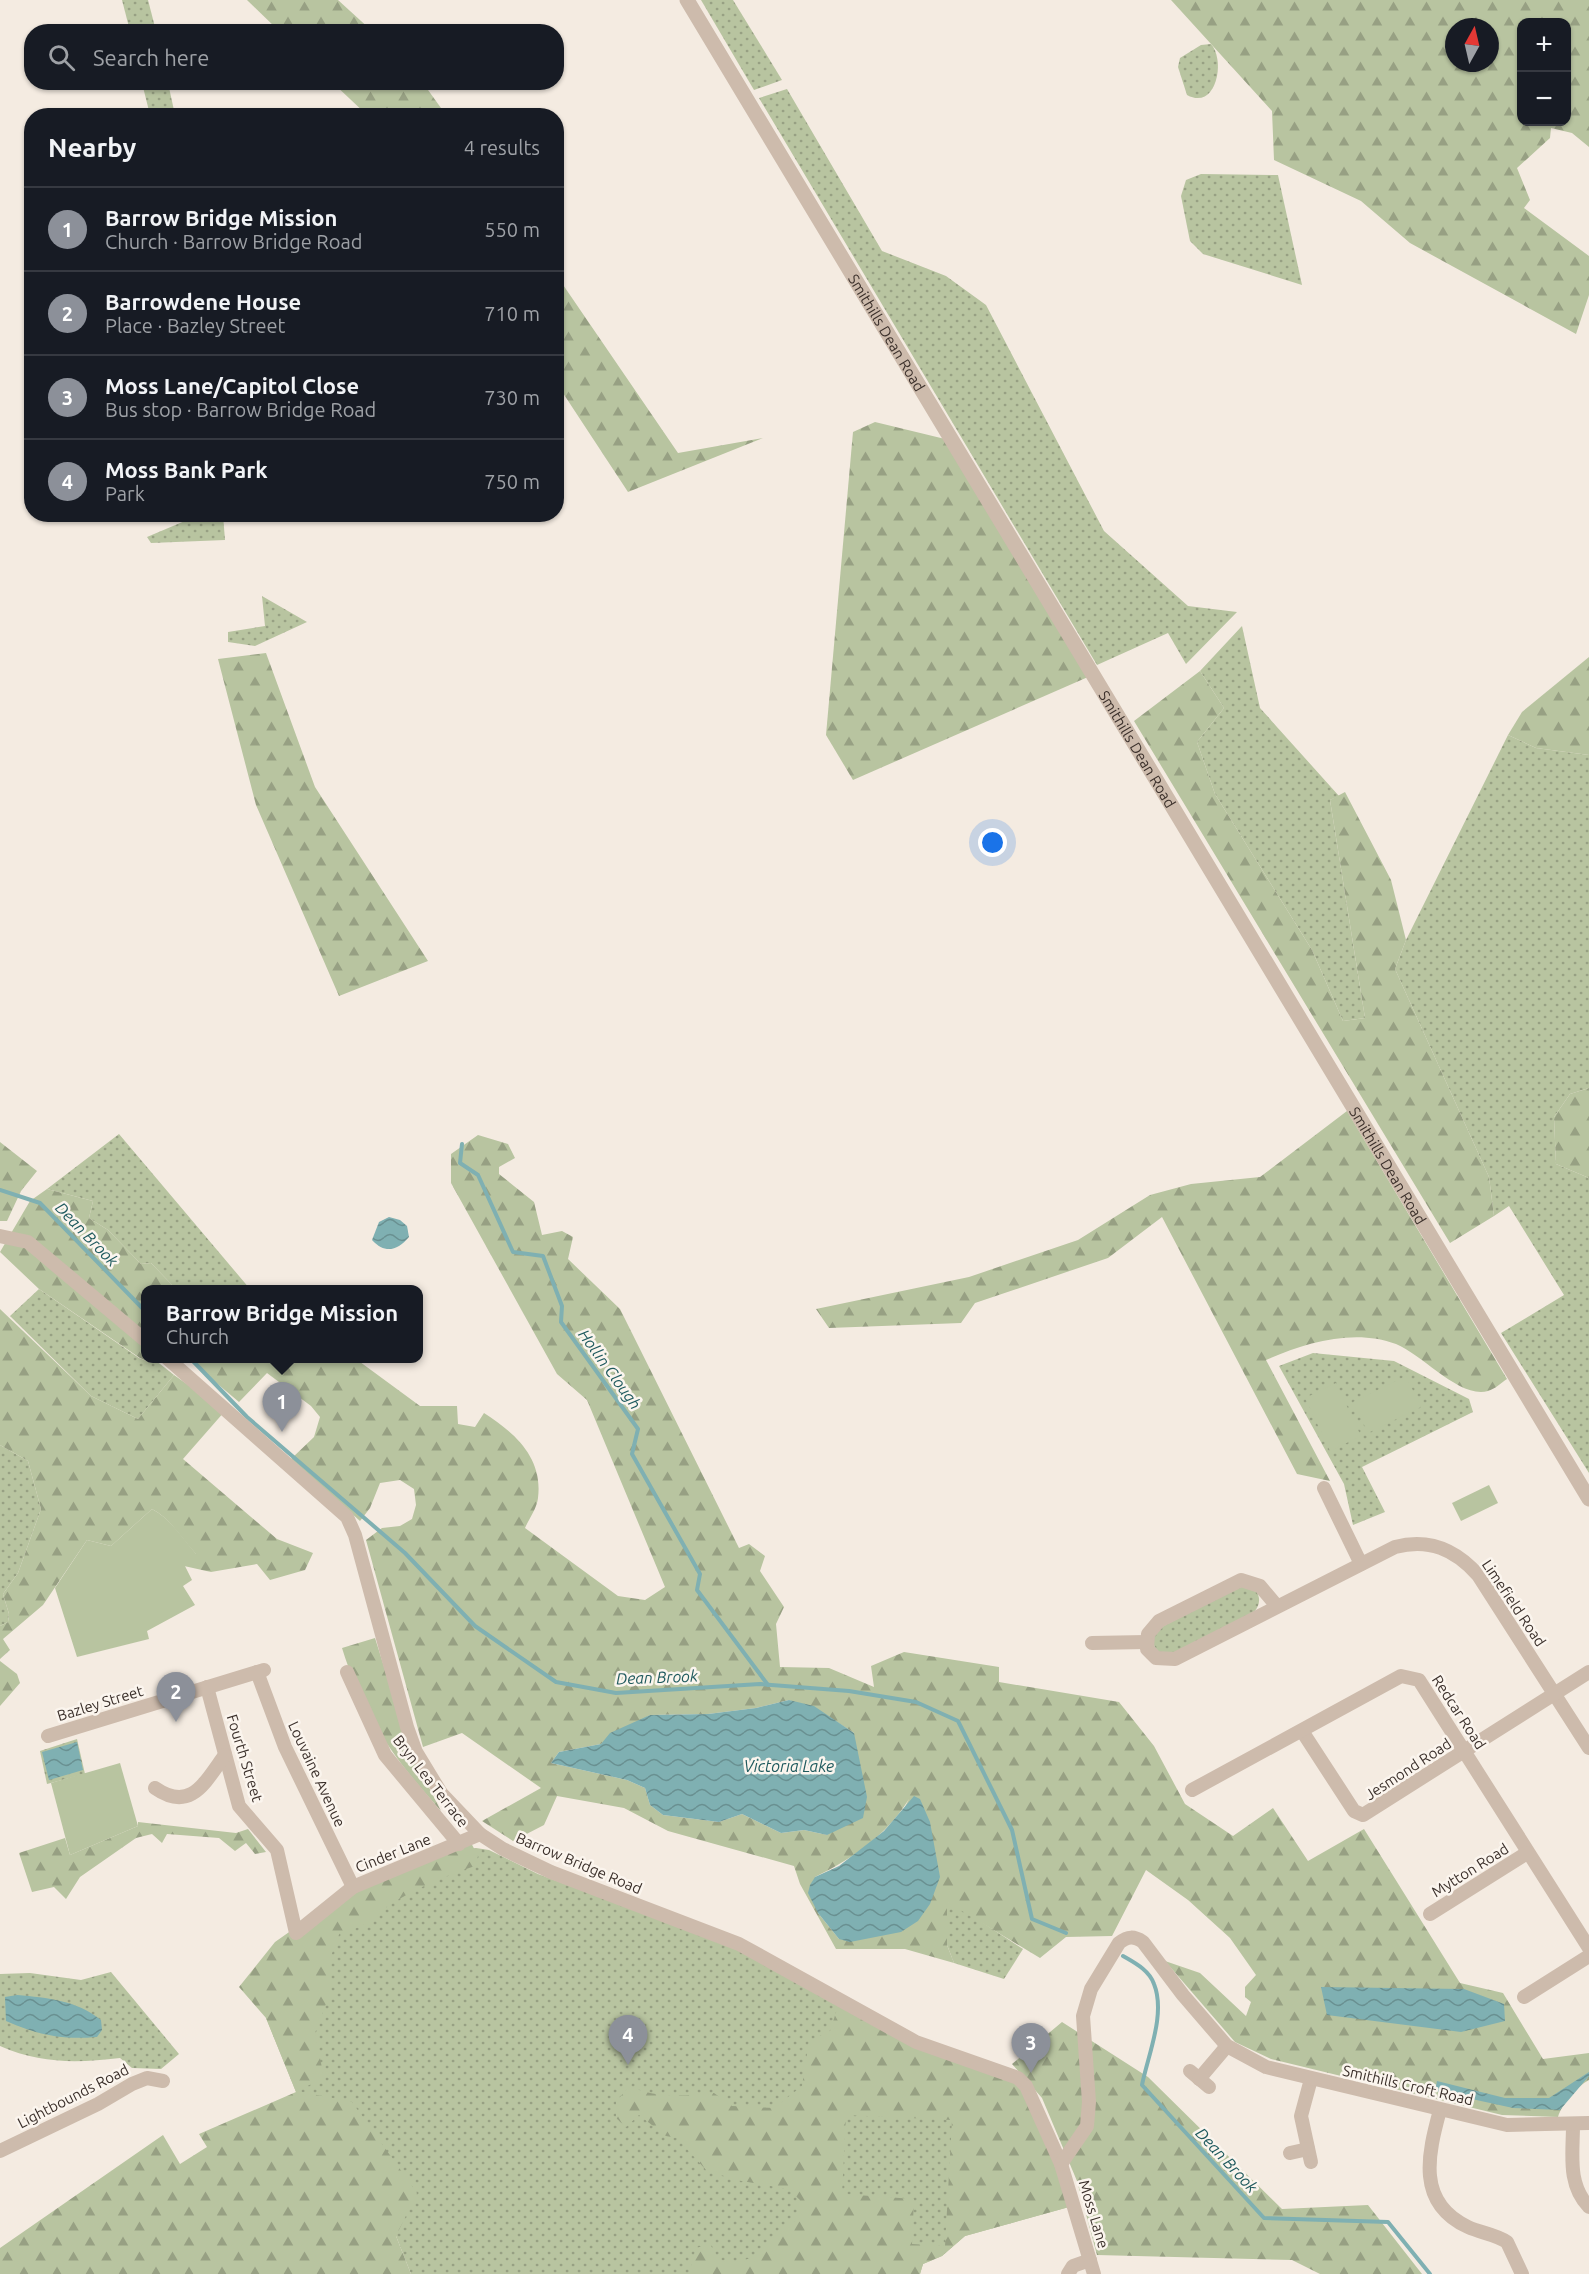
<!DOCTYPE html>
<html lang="en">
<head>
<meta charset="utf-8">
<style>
	body { margin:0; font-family:Ubuntu,sans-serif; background:#242831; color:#f1f3f6 }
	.controls { position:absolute; right:18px; top:18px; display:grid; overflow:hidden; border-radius:12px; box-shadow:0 2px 4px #0004 }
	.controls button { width:54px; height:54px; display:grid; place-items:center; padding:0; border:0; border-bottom:2px solid #363941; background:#171b24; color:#f1f3f6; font:30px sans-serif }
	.compass { position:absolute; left:1445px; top:18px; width:54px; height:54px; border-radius:50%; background:#171b24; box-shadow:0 2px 4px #0004; rotate:8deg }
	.you { position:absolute; left:993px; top:843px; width:21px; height:21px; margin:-15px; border:4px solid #fff; border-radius:50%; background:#1a73e8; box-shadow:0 0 0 9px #1a73e833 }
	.badge { display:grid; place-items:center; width:39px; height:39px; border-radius:50%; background:#8c9099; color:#fff; font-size:20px; font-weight:700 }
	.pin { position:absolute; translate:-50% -50px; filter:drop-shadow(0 2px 3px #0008) }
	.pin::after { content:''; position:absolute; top:32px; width:21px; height:18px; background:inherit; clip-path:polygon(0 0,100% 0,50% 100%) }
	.popup { position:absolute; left:141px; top:1285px; width:282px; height:78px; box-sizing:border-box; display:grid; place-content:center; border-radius:12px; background:#171b24; filter:drop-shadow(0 2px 4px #0005); font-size:20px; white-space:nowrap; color:#9ea1a6 }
	.popup b { font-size:22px; color:#f1f3f6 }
	.popup::after { content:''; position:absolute; left:50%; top:100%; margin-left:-12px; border:12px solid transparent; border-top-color:#171b24 }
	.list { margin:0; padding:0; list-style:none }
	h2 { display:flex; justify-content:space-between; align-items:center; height:78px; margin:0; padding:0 24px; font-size:26px }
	h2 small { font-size:20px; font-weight:400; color:#9ea1a6 }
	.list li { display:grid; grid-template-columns:39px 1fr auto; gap:18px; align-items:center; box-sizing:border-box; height:84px; padding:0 24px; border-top:2px solid #363941 }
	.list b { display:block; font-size:22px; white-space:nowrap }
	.list p { margin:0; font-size:20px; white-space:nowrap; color:#9ea1a6 }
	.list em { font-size:20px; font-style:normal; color:#9ea1a6 }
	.icon { flex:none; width:33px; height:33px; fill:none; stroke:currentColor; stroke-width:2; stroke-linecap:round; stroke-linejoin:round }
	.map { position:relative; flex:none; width:1589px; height:2274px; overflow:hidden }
	.search { position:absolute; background:#171b24; box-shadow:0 2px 4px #0004; left:24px; top:24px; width:540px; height:66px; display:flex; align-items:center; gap:15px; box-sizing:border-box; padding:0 21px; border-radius:24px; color:#9ea1a6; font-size:22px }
	.panel { position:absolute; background:#171b24; box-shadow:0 2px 4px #0004; left:24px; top:108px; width:540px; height:414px; border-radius:24px }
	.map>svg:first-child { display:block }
	.grass { fill:url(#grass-dots) }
	.forest { fill:url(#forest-firs); fill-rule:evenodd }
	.garden { fill:#b8c4a0 }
	.water { fill:url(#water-waves) }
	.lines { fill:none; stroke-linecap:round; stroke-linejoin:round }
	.stream { stroke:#7fb0b2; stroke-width:4 }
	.minor { stroke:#cdbbac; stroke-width:14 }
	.tertiary { stroke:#cdbbac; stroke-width:15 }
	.labels { text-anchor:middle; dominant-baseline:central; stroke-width:5; stroke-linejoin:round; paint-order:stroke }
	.street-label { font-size:15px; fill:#3b302b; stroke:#fbf5ee }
	.water-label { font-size:16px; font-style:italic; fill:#1f5a5e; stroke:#fbf5ee }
</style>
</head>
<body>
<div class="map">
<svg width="1589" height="2274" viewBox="0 0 1589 2274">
	<defs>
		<pattern id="grass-dots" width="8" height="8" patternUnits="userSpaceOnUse" patternTransform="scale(1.5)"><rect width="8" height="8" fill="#b8c4a0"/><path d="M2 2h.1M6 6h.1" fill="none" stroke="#97a083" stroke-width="1.8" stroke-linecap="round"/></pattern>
		<pattern id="forest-firs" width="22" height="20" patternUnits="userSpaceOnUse" patternTransform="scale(1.5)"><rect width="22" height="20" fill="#b8c4a0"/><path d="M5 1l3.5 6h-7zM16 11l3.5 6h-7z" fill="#97a083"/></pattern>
		<pattern id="water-waves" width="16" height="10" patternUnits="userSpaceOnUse" patternTransform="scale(1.5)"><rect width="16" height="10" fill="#7fb0b2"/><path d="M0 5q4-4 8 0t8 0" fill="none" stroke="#699091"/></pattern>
	</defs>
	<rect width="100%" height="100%" fill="#f4ebe1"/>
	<g class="grass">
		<polygon points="122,0 148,0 156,31 130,31"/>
		<polygon points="701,0 733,0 782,80 754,90"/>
		<path d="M1211,44C1226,61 1216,111 1187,95L1178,67L1180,58L1201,45Z"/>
		<polygon points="142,83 168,83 175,115 150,115"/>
		<polygon points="787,89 882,251 946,276 986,305 1104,531 1188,606 1237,612 1186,664 1168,633 1097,665 759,98"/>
		<polygon points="1201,174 1278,175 1302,285 1203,254 1190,241 1181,196 1186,180"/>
		<polygon points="199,515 223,515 225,540 151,543 147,537"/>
		<polygon points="262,596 307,622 255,646 228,642 228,632 265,626"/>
		<polygon points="1242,626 1260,708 1339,796 1330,800 1365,1018 1343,1021 1312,950 1215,794 1197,742 1224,708 1200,671"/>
		<polygon points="1508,735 1536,748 1589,755 1589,1088 1570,1094 1554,1117 1556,1164 1589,1178 1589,1473 1501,1333 1564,1295 1509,1206 1494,1216 1489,1177 1395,969 1406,940"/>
		<polygon points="119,1134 250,1289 176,1289 151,1263 141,1264 108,1230 89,1218 93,1201 47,1189"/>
		<polygon points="39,1289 139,1358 152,1363 155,1360 174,1375 138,1419 91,1396 10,1316"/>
		<polygon points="1313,1353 1394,1361 1469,1399 1473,1412 1362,1467 1385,1512 1353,1525 1344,1484 1279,1366"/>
		<polygon points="0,1445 28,1461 41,1509 18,1573 3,1594 9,1614 8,1622 0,1626"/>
		<path d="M1240,1586L1257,1592C1261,1600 1259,1607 1253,1613L1173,1653L1162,1654C1152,1647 1151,1641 1156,1630Z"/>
		<polygon points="77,1739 85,1774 47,1784 40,1751"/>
		<polygon points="476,1848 489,1850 538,1874 736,1948 904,2040 1069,2207 965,2236 942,2256 923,2264 920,2274 411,2274 396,2236 296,2092 266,2018 300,1937 463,1849"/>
		<polygon points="946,1901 957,1906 1023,1949 1004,1979 954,1963 947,1945"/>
		<path d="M111,1972L179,2054L161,2069L132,2068L120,2058C77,2063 41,2064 0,2046V1974L30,1973L81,1980Z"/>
	</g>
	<g class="forest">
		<polygon points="247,0 338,0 372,31 279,31"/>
		<path d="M1171,0H1589V147L1572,133L1551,128L1550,138L1517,168L1530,200L1524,208L1589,256V295L1576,334L1410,243L1361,201L1274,160L1272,111ZM1522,22H1566V122H1522ZM1454,27H1490V63H1454Z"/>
		<polygon points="333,83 423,83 446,115 367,115"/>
		<polygon points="557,276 678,453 763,438 628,492 557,384"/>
		<polygon points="875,422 945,439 1088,677 853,780 826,735 853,432"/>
		<polygon points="266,653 315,787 428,961 339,996 256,805 218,659"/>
		<polygon points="1589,657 1589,755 1536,748 1508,735 1522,712"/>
		<polygon points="1200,671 1224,708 1197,742 1215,794 1312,950 1343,1021 1365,1018 1330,800 1345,792 1391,880 1406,940 1395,969 1489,1177 1494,1216 1450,1243 1134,721"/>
		<polygon points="1589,1088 1589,1178 1556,1164 1554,1117 1570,1094"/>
		<path d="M1347,1111L1507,1379C1501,1383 1495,1389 1488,1391C1460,1399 1423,1355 1396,1344C1354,1328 1304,1343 1266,1360L1330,1481L1297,1474L1162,1217L1108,1258L975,1303L961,1323L829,1328L816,1309L969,1277L1078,1240L1150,1195L1191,1184L1260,1177Z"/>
		<path d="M478,1135L508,1144L515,1158L499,1167V1174L534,1202L542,1235L562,1231L573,1237L568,1259L620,1309L739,1548L749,1544L765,1556L760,1571L784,1607L776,1624L780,1667L829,1668L874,1687L871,1666L904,1652L999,1667V1682L1119,1702L1154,1746L1185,1804L1233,1836L1273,1808L1308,1861L1364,1829L1460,1983L1503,1993L1543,2059L1589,2053V2080C1576,2087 1562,2104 1558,2117L1502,2115L1271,2059L1235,2042L1165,1961L1200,1973L1246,2016L1251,2002L1245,1997V1987L1256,1975L1230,1938L1188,1900L1146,1870L1112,1936L1066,1937L1040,1958L947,1902V1945L954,1963L905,1949H836L800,1884L794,1866L668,1831L624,1808L557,1796L544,1825L513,1841L482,1821L541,1788L462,1733L423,1747L366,1540L382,1528L400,1526L412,1519L416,1505L414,1489L400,1480L380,1483L370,1508L360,1521L291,1459L314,1437L320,1417L311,1406L267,1373L239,1402L188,1359H356L420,1406H457L458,1424L475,1427L484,1413C515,1433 543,1458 538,1498C537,1508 529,1519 525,1528L618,1596L645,1600L665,1587L587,1400L557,1374L451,1183V1154ZM789,1700L834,1720L854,1733L827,1835L804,1830L781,1833L742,1814L719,1822L663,1815L650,1805L645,1788L627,1780L551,1763L559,1752L601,1744L650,1715L708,1714L756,1708ZM909,1799L839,1939L818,1913L815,1877C852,1859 887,1835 909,1799Z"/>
		<polygon points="0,1142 37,1171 21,1191 7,1221 0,1221"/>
		<polygon points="47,1189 93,1201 89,1218 108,1230 141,1264 151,1263 176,1289 146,1290 146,1358 156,1359 152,1363 140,1358 39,1289 0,1252 30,1201"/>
		<path d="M0,1309L91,1396L138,1419L174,1375L225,1411L183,1459L277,1539L313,1553L305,1570L270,1580L257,1564L211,1572L184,1566L196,1554C181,1538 171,1519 152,1509L111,1546L87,1540L43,1605L3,1639L10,1650L0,1659V1626L8,1622L9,1614L3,1594L18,1573L41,1509L28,1461L0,1445Z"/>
		<path d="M375,1638L411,1752L441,1811C394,1759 363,1716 342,1648Z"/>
		<polygon points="0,1661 17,1674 20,1683 0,1706"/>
		<polygon points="138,1822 236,1833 248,1829 266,1852 255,1854 246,1843 235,1851 219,1838 167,1834 162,1843 152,1834 136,1838 80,1877 66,1899 54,1887 32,1892 19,1853 65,1838 70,1855 138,1826"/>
		<path d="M469,1839L478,1856L475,1866C445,1876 418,1887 391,1904C369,1919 368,1928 340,1932L331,1956L329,1996L315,2033L324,2078L297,2091L352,2102L417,2193L396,2236L411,2274H0V2248L163,2135L180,2164L207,2147L199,2134L296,2092L266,2018L239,1987L275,1942L353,1887Z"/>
		<path d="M840,2000L916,2042L1018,2078L1061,2164L1069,2207L965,2236L942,2256L923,2264L920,2274H689L696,2248L710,2244L719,2260L735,2262L756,2257L775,2234L795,2221L800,2200L788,2189L736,2180L706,2170L677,2138L666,2136L639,2115L626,2127L616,2118V2102L629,2086C657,2099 684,2096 714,2093L732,2106L774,2108L802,2086L809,2041L830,2031ZM846,2115L952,2120L945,2246L912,2244L914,2199L842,2194Z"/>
		<polygon points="1062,2022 1148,2077 1282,2209 1368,2205 1422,2274 1320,2274 1292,2260 1097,2255 1077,2181 1042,2098 1012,2064"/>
	</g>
	<g class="garden">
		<polygon points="1406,1376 1421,1407 1368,1433 1353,1402"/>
		<polygon points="1336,1383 1361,1436 1330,1451 1305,1398"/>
		<polygon points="1489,1485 1498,1503 1461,1521 1452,1503"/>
		<path d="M152,1509C171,1519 182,1538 197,1555L185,1566L192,1580L183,1586L195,1605L147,1631L149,1639L77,1657L55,1588L87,1540L111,1546Z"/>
		<polygon points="120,1763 138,1826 70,1855 51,1783"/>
	</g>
	<g class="water">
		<path d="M389,1217L400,1220L407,1226L409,1237C397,1251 385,1254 372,1240L379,1222Z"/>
		<polygon points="789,1700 814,1706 854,1733 867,1797 863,1818 827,1835 804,1830 781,1833 742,1814 719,1822 663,1815 650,1805 645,1788 627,1780 551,1763 559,1752 601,1744 610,1733 650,1715 708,1714 756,1708"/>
		<polygon points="77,1742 83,1770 49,1780 42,1752"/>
		<polygon points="914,1796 920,1799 930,1822 940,1877 930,1904 918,1921 901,1932 850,1942 839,1939 818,1913 808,1893 810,1885 815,1877 839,1866 884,1831"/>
		<polygon points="1321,1987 1464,1989 1504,2004 1505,2021 1461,2032 1327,2015"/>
		<path d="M17,1995C48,1998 76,2000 101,2020L102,2030L97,2037C61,2040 39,2035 6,2021L5,1997Z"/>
		<polygon points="1589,2072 1589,2076 1560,2110 1513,2108 1435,2091 1437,2081 1505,2098 1549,2098"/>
	</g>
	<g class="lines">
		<g class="stream">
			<polyline points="462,1144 460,1163 478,1175 513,1252 543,1256 562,1306 561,1322 638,1429 632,1454 700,1574 697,1590 768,1685"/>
			<polyline points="0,1190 40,1203 146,1312"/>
			<polyline points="190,1358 247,1417 405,1553 475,1626 556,1682 616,1693 760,1684 849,1691 916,1702 958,1721 1012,1830 1032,1919 1066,1933"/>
			<path d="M1123,1956C1135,1963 1149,1970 1154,1984C1166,2014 1148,2055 1142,2085L1264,2218L1388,2222L1430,2274"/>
		</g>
		<g class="minor">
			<polyline points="0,1236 28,1242 146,1341"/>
			<polyline points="167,1358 347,1517 355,1535 407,1727 416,1752 441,1793 480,1834 503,1849 551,1872 739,1944 916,2042 1018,2078 1026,2086 1061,2164 1094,2274"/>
			<polyline points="1324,1488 1361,1564"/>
			<path d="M1276,1605L1260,1586L1241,1580L1159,1621L1148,1634L1147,1649L1156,1658L1175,1659L1395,1547C1429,1538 1455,1549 1478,1575L1589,1748"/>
			<polyline points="1092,1643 1146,1642"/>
			<polyline points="257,1672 285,1747 353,1887"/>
			<polyline points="347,1672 385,1755 459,1844"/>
			<polyline points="207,1687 239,1806 277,1850 296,1933 353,1887 480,1834"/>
			<polyline points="1302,1731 1354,1811 1363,1815 1589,1672"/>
			<polyline points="48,1736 264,1670"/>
			<path d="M155,1788C191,1813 205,1782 225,1755"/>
			<polyline points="1192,1790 1401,1676 1419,1680 1589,1948"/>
			<polyline points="1430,1914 1527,1853"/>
			<polyline points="1524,1997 1589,1956"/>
			<polyline points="1190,2071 1209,2087"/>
			<polyline points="1199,2079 1227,2046"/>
			<polyline points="1311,2079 1301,2116 1311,2162"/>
			<path d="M1440,2110C1428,2154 1416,2203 1468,2227C1481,2233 1495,2234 1507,2242L1522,2274"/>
			<path d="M1573,2125C1573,2154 1567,2184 1589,2207"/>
			<polyline points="0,2151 98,2104 132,2084 147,2078 163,2081"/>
			<polyline points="1290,2153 1308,2149"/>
			<path d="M1061,2164L1087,2126L1089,2102L1083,2016L1091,1989L1119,1943C1128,1936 1134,1936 1143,1942L1183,1995L1227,2046L1266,2067L1507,2125L1589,2123"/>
			<polyline points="1068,2274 1073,2266 1090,2260"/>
		</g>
		<path class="tertiary" id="s1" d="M687,0L1589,1499"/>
	</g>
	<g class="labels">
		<g class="street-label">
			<text stroke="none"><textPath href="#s1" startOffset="388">Smithills Dean Road</textPath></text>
			<text stroke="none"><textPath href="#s1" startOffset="874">Smithills Dean Road</textPath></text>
			<text stroke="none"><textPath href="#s1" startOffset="1360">Smithills Dean Road</textPath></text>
			<text transform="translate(1514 1603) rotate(56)">Limefield Road</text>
			<text transform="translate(100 1703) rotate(-17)">Bazley Street</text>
			<text transform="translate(1459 1712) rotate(57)">Redcar Road</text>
			<text transform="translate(245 1758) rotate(73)">Fourth Street</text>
			<text transform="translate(1408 1769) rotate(-33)">Jesmond Road</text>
			<text transform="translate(317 1774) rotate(65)">Louvaine Avenue</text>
			<text transform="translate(431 1781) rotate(52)">Bryn Lea Terrace</text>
			<text transform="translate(393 1853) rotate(-22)">Cinder Lane</text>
			<text transform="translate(579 1863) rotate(23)">Barrow Bridge Road</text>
			<text transform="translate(1470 1870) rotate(-32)">Mytton Road</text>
			<text transform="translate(1408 2085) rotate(13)">Smithills Croft Road</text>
			<text transform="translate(73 2096) rotate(-27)">Lightbounds Road</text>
			<text transform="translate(1094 2214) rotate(73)">Moss Lane</text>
		</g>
		<g class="water-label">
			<text transform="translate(87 1234) rotate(46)">Dean Brook</text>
			<text transform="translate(610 1369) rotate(54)">Hollin Clough</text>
			<text transform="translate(657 1677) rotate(-2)">Dean Brook</text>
			<text x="789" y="1766">Victoria Lake</text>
			<text transform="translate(1227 2160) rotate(47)">Dean Brook</text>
		</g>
	</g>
</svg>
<div class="controls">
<button>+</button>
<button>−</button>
</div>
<svg class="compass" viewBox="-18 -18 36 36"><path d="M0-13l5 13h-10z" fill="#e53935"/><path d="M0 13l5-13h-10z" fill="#9ea1a6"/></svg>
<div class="you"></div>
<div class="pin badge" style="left:282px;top:1432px">1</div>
<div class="popup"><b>Barrow Bridge Mission</b>Church</div>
<div class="pin badge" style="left:176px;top:1722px">2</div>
<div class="pin badge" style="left:1031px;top:2073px">3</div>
<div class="pin badge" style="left:628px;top:2065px">4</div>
<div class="search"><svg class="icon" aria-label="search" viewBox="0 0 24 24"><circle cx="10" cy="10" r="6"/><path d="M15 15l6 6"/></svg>Search here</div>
<section class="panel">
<h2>Nearby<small>4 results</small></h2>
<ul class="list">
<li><span class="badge">1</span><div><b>Barrow Bridge Mission</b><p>Church · Barrow Bridge Road</p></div><em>550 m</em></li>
<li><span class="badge">2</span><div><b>Barrowdene House</b><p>Place · Bazley Street</p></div><em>710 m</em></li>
<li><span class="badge">3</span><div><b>Moss Lane/Capitol Close</b><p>Bus stop · Barrow Bridge Road</p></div><em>730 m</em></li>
<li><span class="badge">4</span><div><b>Moss Bank Park</b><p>Park</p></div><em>750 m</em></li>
</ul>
</section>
</div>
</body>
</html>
